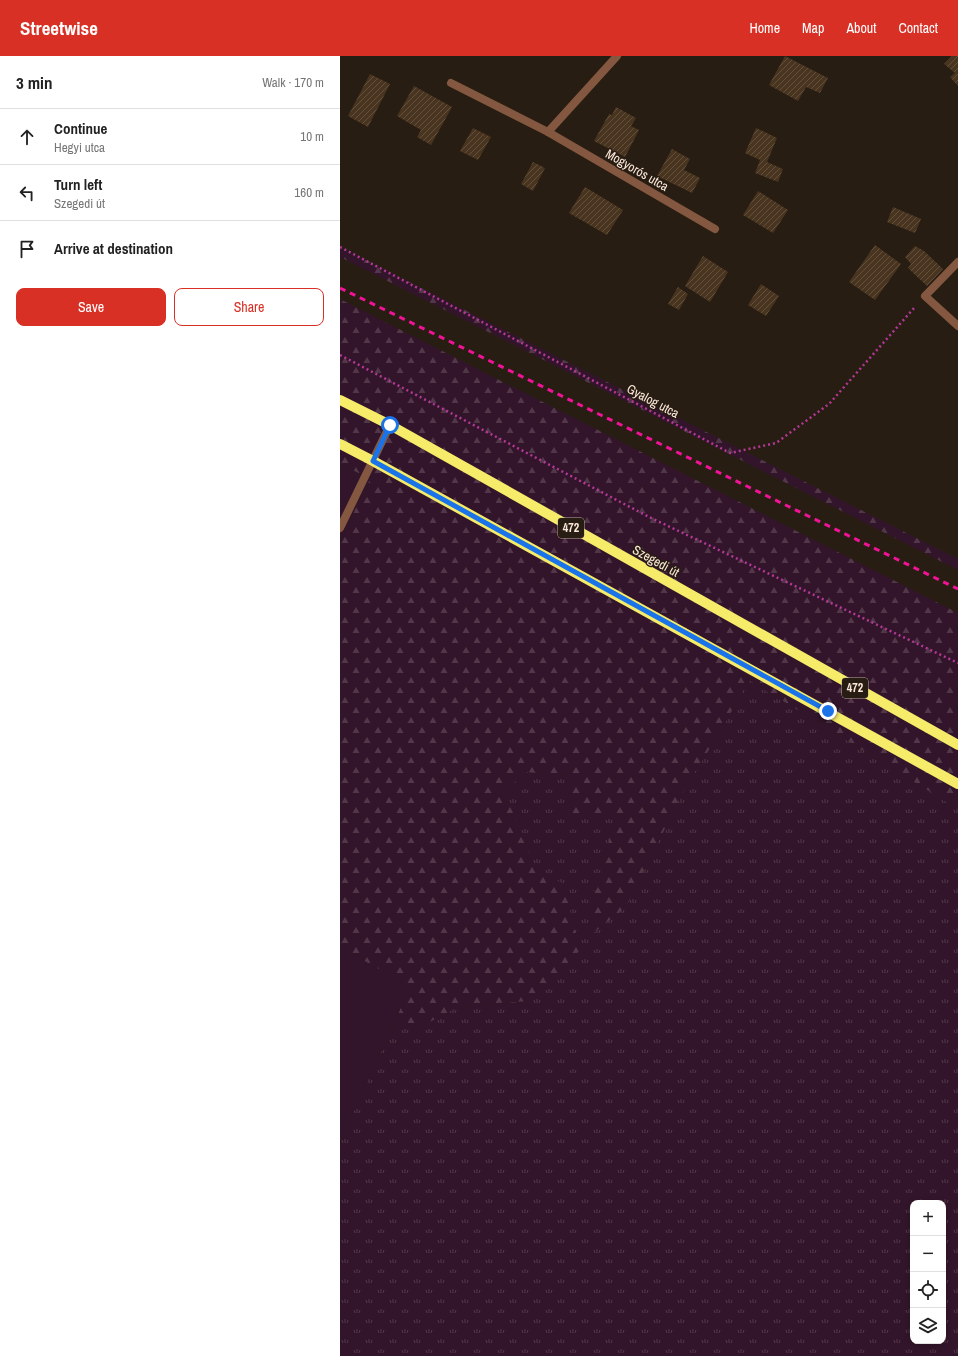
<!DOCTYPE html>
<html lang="en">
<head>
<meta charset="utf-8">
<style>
	body { margin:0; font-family:"Archivo Narrow",sans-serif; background:#f2f2f2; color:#222 }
	.controls { position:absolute; right:12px; bottom:12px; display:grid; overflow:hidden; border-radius:8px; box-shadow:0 2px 6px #0003 }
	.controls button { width:36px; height:36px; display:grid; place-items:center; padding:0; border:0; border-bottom:1px solid #e0e0e0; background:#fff; color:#222; font:20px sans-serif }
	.stop { position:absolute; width:12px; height:12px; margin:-9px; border:3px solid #1a73e8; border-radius:50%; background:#fff }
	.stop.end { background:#1a73e8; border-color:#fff; box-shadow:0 1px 4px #0008 }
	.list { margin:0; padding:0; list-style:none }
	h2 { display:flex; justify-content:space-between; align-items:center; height:52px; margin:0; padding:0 16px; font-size:17px }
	h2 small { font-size:13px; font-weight:400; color:#767676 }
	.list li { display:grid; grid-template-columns:26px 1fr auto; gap:12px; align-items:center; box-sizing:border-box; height:56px; padding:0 16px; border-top:1px solid #e0e0e0 }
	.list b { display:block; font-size:15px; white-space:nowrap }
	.list p { margin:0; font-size:13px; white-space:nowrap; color:#767676 }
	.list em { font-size:13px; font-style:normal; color:#767676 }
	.actions { display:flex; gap:8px; padding:12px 16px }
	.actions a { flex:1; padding:9px 0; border:1px solid #d93025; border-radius:8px; text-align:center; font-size:14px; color:#d93025 }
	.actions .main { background:#d93025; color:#fff }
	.icon { flex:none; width:22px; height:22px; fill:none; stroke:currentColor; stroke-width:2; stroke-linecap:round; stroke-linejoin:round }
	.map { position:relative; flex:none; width:618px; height:1300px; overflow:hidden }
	header { display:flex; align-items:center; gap:24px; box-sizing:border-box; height:56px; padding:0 20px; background:#d93025; color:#fff }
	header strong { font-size:19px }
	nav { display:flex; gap:22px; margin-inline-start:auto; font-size:14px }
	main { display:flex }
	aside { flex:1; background:#fff }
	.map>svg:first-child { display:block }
	.grass { fill:url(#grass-tufts); fill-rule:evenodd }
	.forest { fill:url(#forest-firs) }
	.garden { fill:#32152a }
	.building { fill:url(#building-hatch) }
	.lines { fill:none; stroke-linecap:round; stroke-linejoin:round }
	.path { stroke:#b43896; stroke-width:2.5; stroke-dasharray:2 3; stroke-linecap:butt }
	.minor { stroke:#845740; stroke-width:8 }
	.primary { stroke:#f6ec69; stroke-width:10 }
	.rail { stroke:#f11397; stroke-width:3; stroke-dasharray:6 5; stroke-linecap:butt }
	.route { stroke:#1a73e8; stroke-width:5 }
	.labels { text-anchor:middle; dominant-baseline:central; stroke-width:3; stroke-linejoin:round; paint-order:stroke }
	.shield { fill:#281d12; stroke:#bdac9f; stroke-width:1 }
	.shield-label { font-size:12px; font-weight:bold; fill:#fde9db }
	.street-label { font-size:13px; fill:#fde9db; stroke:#281d12 }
</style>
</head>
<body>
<header>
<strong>Streetwise</strong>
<nav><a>Home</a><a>Map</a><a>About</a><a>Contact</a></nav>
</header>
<main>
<aside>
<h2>3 min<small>Walk · 170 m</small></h2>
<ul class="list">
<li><svg class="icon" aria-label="ahead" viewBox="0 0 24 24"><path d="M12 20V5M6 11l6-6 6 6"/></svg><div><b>Continue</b><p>Hegyi utca</p></div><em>10 m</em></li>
<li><svg class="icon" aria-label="left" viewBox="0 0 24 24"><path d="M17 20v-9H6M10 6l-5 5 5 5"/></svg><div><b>Turn left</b><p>Szegedi út</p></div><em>160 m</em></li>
<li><svg class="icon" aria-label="arrive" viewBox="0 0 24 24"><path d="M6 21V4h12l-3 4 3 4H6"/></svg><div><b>Arrive at destination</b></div></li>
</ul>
<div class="actions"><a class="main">Save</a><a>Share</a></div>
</aside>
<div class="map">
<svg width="618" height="1300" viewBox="0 0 618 1300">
	<defs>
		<pattern id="grass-tufts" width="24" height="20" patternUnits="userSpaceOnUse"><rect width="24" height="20" fill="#32152a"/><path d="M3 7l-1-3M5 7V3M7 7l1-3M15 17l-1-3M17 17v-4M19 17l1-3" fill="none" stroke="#513748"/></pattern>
		<pattern id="forest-firs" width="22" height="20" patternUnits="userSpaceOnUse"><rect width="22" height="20" fill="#32152a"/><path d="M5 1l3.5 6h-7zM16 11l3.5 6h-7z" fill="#513748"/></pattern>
		<pattern id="building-hatch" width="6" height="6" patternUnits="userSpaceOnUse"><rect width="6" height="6" fill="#48341f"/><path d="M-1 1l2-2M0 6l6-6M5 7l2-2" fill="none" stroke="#63513f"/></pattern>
	</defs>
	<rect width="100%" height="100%" fill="#281d12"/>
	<path class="grass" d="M409,624L618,753V1300H0V1086L54,967H88L121,949L191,945L198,818L164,735L187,716L228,720L275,757L262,815L249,849L347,728L376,683ZM573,1147H603V1285H573Z"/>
	<g class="forest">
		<polygon points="0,191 618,503 618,514 0,201"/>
		<polygon points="0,243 618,557 618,753 409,624 376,683 347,728 286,851 252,878 249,849 262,815 275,757 230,757 228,720 187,716 164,735 198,818 223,827 240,894 191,945 121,949 88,967 54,967 70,931 0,891 0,484 30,423 0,408"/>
	</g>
	<g class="garden">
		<polygon points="0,408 30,423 0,484"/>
		<polygon points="0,891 70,931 0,1086"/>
	</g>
	<g class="building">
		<polygon points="445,0 488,22 480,37 466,31 458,45 429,29"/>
		<polygon points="612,0 618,0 618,30 610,21 615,17 604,8"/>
		<polygon points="30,18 50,28 28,71 8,60"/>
		<polygon points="74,30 112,51 91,89 77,81 81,74 57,60"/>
		<polygon points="276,51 296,62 291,70 299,74 285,101 254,85 269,58 272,59"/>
		<polygon points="133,72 151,81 138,104 120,95"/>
		<polygon points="416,72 437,82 427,106 443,113 438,126 415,117 420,104 405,97"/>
		<polygon points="332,93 350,103 344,114 360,122 352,137 317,120"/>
		<polygon points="193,106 205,112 193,135 181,128"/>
		<polygon points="245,131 283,154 267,179 229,157"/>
		<polygon points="418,135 448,154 433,177 403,159"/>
		<polygon points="553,151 581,163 575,177 547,166"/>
		<polygon points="535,189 561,208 535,244 509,226"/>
		<polygon points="575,190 584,195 603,213 587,230 568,212 571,208 565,201"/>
		<polygon points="363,200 388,216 370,246 345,230"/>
		<polygon points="421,228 439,240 426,260 408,249"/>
		<polygon points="338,231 348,238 339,254 328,248"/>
	</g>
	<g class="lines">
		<g class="path">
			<polyline points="0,191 390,397 436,387 489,348 575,251"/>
			<polyline points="0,299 309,461 618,607"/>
		</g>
		<g class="minor">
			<polyline points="111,27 208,76 375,173"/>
			<polyline points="208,76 277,0"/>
			<polyline points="618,206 585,240 618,270"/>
			<polyline points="0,472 50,369"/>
		</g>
		<g class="primary">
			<polyline points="0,344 50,369 618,689"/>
			<polyline points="0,388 33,405 618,728"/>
		</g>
		<polyline class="rail" points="0,232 618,533"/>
	</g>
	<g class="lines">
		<polyline class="route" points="50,369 33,405 488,655"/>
	</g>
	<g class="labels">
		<g class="shield">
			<rect x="218" y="462" width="26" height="20" rx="3"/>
			<rect x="502" y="622" width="26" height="20" rx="3"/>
		</g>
		<g class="shield-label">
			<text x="231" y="472">472</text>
			<text x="515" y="632">472</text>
		</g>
		<g class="street-label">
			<text transform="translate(297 114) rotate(30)">Mogyorós utca</text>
			<text transform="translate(313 345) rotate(28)">Gyalog utca</text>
			<text transform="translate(316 505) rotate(29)">Szegedi út</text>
		</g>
	</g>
</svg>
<div class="controls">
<button>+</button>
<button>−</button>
<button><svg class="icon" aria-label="locate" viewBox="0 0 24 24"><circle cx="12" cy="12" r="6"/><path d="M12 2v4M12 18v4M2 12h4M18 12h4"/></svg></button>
<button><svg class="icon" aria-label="layers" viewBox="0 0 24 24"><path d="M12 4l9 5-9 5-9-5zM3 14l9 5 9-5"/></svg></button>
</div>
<div class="stop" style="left:50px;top:369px"></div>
<div class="stop end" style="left:488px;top:655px"></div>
</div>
</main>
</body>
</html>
